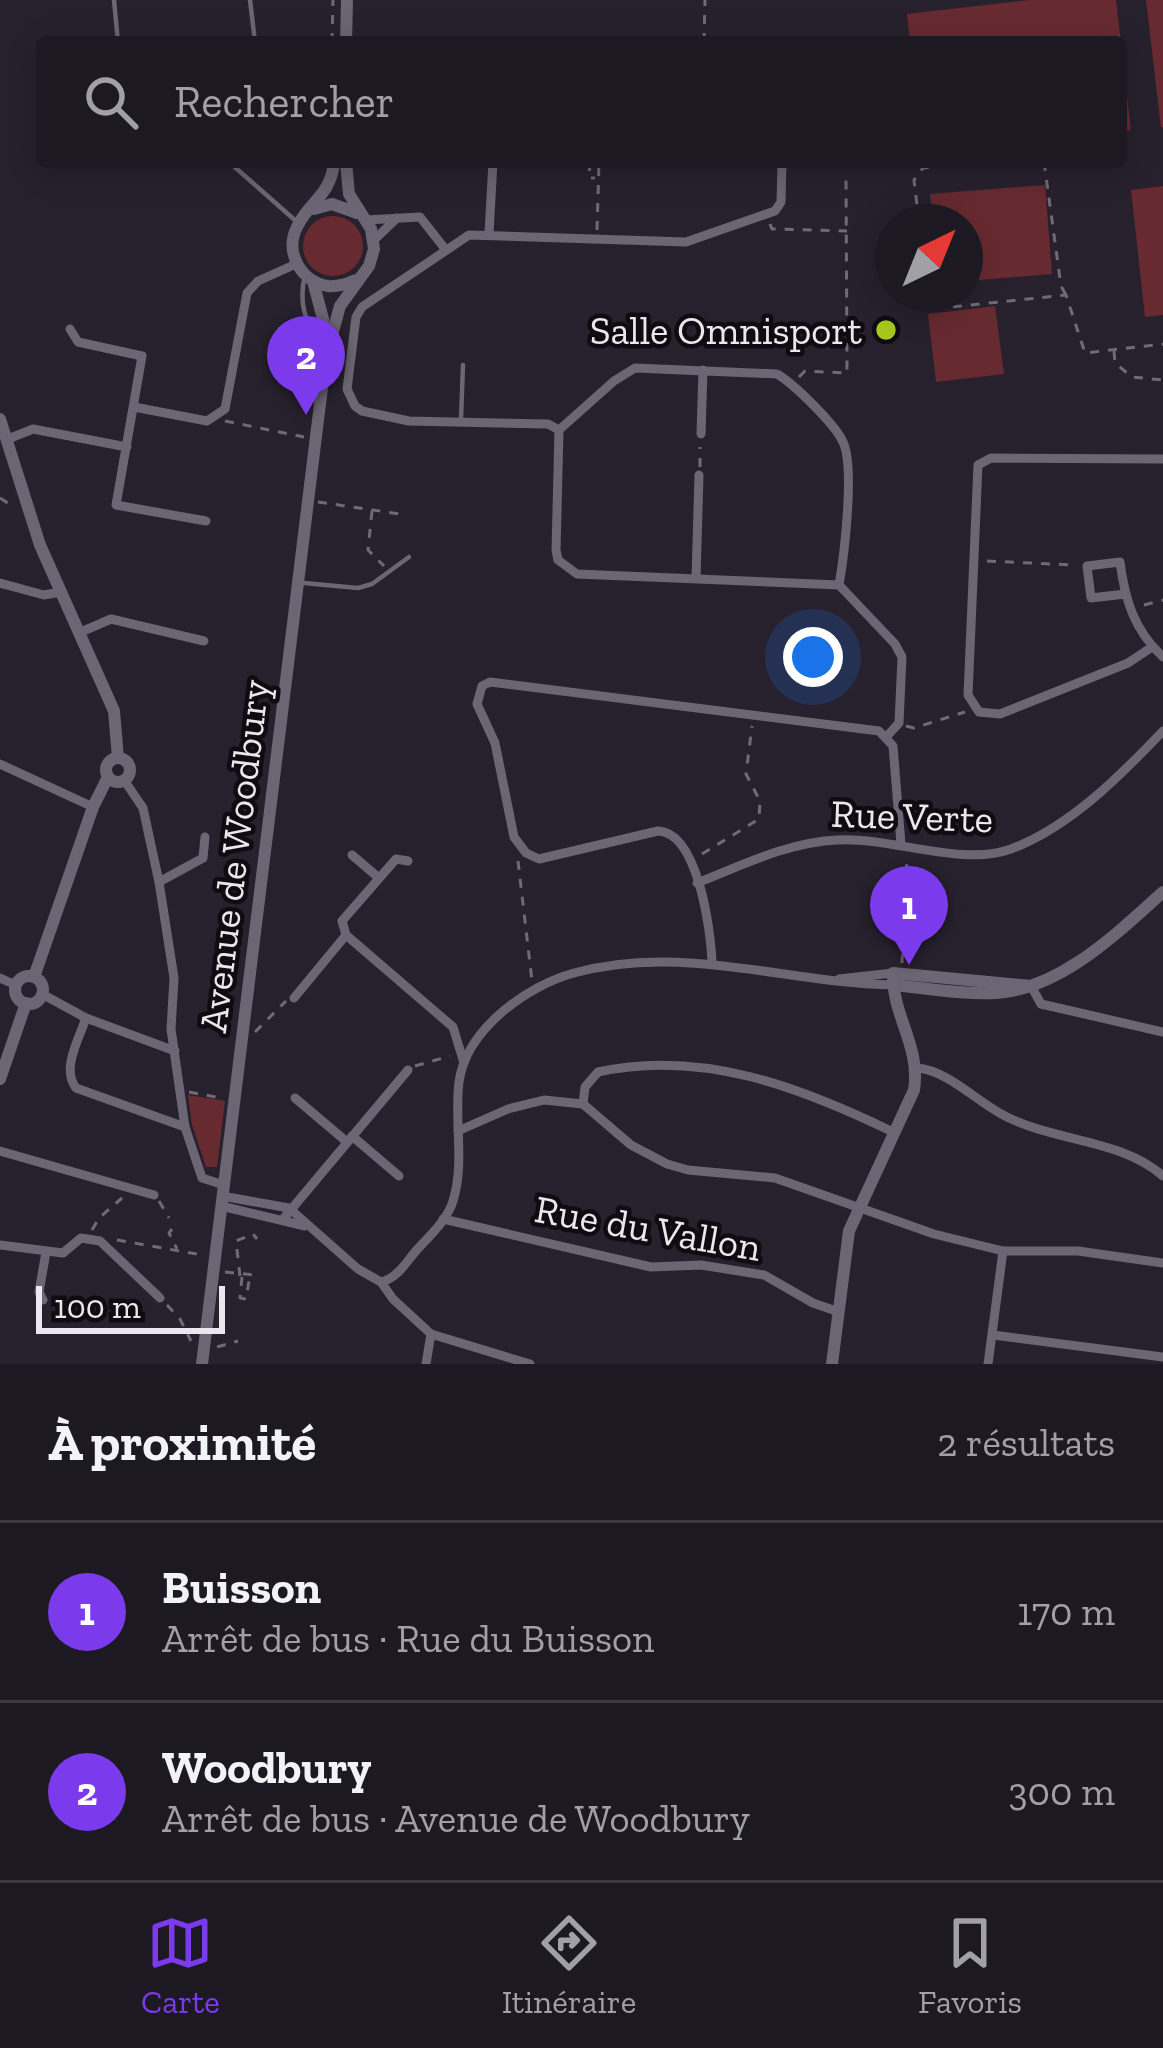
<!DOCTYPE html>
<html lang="fr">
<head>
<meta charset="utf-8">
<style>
	body { margin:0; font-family:"Zilla Slab",serif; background:#25222a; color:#f1f3f6 }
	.compass { position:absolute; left:875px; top:204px; width:108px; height:108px; border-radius:50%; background:#1d1922; box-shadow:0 6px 30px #0003; rotate:43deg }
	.scale { position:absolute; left:36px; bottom:30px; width:189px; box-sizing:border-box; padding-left:12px; border:6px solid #ebe7ef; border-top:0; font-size:33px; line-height:42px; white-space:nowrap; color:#ebe7ef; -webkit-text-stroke:9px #0e0c11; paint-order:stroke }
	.you { position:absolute; left:813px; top:657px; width:42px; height:42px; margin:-30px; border:9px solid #fff; border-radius:50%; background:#1a73e8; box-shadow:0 0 0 18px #1a73e833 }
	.badge { display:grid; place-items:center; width:78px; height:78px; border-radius:50%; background:#7c3aed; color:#fff; font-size:39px; font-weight:700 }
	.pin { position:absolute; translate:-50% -99px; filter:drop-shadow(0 3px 6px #0008) }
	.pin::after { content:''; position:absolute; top:63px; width:42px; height:36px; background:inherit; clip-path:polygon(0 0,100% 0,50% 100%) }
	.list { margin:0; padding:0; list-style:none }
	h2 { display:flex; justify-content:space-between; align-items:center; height:156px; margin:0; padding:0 48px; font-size:51px }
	h2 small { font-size:39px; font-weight:400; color:#a0a0a5 }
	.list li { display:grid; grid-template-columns:78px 1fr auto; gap:36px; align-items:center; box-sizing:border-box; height:180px; padding:0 48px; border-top:3px solid #3b3840 }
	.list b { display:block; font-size:45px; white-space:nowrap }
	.list p { margin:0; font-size:39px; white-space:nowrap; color:#a0a0a5 }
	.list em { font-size:39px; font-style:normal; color:#a0a0a5 }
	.icon { flex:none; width:66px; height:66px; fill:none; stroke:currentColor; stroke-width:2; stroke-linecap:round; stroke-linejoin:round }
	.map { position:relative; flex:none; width:1163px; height:1364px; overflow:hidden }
	.search { position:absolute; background:#1d1922; box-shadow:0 6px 30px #0003; left:36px; right:36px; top:36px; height:132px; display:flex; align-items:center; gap:30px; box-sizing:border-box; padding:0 42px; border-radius:12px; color:#a0a0a5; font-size:45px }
	.sheet { height:516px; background:#1d1922 }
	nav { display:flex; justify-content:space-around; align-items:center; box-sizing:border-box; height:168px; border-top:3px solid #3b3840; background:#1d1922; font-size:33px; color:#a0a0a5 }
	nav a { display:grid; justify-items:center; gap:6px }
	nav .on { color:#7c3aed }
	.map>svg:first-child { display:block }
	.green { fill:#672a30 }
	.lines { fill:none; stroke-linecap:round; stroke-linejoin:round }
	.path { stroke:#6f6a75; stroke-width:3; stroke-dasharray:9 9; stroke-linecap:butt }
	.service { stroke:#6c6573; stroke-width:4.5 }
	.minor { stroke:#6c6573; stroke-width:9 }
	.tertiary { stroke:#6c6573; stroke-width:12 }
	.poi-dot { fill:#a8c71c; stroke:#0e0c11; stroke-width:4.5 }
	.labels { text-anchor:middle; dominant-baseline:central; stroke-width:9; stroke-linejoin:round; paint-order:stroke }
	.poi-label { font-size:39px; fill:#ebe7ef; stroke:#0e0c11; text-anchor:end }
	.street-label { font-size:39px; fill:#ebe7ef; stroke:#0e0c11 }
</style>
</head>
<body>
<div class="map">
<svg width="1163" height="1364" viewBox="0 0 1163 1364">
	<rect width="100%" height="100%" fill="#27212d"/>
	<g class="green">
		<polygon points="1030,0 1116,0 1131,130 1121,131 1121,42 910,42 907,14"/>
		<polygon points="1146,0 1163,0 1163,127 1161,128"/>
		<polygon points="1045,185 1052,274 965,281 965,222 933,222 930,194"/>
		<polygon points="1163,186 1163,315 1145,317 1131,190"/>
		<circle cx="333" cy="246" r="30"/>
		<polygon points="995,306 1004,374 936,382 928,314"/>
		<polygon points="188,1095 225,1101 217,1167 206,1167 192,1125"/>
	</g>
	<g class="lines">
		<g class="path">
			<polyline points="332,42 333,0"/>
			<polyline points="704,42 705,0"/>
			<polyline points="590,162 589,178 595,178"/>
			<polyline points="1044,162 1061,286 1066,295"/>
			<polyline points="919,222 914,180 923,168 979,162"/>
			<polyline points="770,224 772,229 847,231"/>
			<polyline points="597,230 599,162"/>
			<polyline points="931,294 932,309 1066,295 1085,353 1163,344"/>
			<polyline points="305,334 311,360"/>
			<polyline points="1114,351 1115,363 1132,377 1163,380"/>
			<polyline points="799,377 805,371 847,373 846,178"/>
			<polyline points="225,421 304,437"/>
			<polyline points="700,467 700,447"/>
			<polyline points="0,498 14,507"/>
			<polyline points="318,502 400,514"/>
			<polyline points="372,511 368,550 384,566"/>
			<polyline points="987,561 1073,565"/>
			<polyline points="1144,605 1163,600"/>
			<polyline points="906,726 914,728 965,712"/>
			<polyline points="702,854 759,819 760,801 746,774 752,726"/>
			<polyline points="518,861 532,981"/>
			<polyline points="902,963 907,859"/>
			<polyline points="255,1032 286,1001"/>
			<polyline points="415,1066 450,1056"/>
			<polyline points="189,1092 221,1098"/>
			<polyline points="159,1201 169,1218"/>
			<polyline points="172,1229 169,1233 177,1249"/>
			<polyline points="92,1230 99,1218 122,1198"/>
			<polyline points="117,1240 202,1255"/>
			<polyline points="225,1272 255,1275"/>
			<polyline points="240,1276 236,1241 253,1234 257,1239"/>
			<polyline points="242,1277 240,1298 246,1299 250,1275"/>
			<polyline points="167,1305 180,1319 191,1341"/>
			<polyline points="217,1347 238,1341"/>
		</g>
		<g class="service">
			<polyline points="114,0 118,42"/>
			<polyline points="250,0 255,42"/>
			<polyline points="229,162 297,222"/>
			<path d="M305,275C299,300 303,323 322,341"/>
			<polyline points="461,419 463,365"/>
			<polyline points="304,583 358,588 372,584 409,557"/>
		</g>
		<g class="minor">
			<polyline points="782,162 781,202 775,211 686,242 469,235 362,307 356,317 347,389 355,406 362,411 409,421 548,424 559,430 556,550 558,560 577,574 839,585 895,644 902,657 899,723 887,736"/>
			<polyline points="366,220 420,217 446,250"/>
			<polyline points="489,233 493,162"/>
			<polyline points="374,240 397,218"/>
			<polyline points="70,329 78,342 142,356 116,505 206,521"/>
			<polyline points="134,407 207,421 225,409 247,293 258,281 296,264"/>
			<path d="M559,430L614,381L635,368L777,374C794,384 835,424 843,442C855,467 844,557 839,585"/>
			<polyline points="701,434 703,370"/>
			<polyline points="8,439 33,429 127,447"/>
			<polyline points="696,578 699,475"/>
			<polyline points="0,583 44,595 61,592"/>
			<path d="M1125,594L1091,598L1087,566L1120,562C1125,600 1134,630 1163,657"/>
			<polyline points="81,632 111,619 204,641"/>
			<polyline points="1152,647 1128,663 1000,714 979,712 968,695 978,465 991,458 1163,459"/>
			<polyline points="0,764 93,807"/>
			<polyline points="124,780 143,808 159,882 174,978 171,1029 185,1127 202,1178 224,1185"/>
			<polyline points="352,855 379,878"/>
			<polyline points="408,861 396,859 342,921 346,935 453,1027 464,1063"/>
			<polyline points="159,882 203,858 205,837"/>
			<path d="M697,883C743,865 788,842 838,840C891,837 962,867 1011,849C1070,827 1121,775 1163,731"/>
			<path d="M712,963C711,931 698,832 658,831L539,859L526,853L514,837L495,743L477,704L482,686L490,682L879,731L893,746L901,844"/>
			<polyline points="0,978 16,985"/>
			<polyline points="839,979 893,973"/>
			<polyline points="1031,986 1041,1004 1163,1032"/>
			<polyline points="42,994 86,1018 175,1051"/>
			<polyline points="294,998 346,935"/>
			<path d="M86,1018C79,1039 61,1069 76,1088L185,1127"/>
			<path d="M918,1068C949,1071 978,1103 1007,1117C1057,1142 1121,1139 1163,1176"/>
			<polyline points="295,1098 347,1142"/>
			<path d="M583,1104L585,1087L598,1072C702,1049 800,1087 893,1132"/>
			<polyline points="458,1131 508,1109 544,1100 583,1104 631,1145 667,1164 688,1170 775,1178 934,1234 1003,1251 1078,1251 1163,1263"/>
			<polyline points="352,1136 399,1176"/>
			<polyline points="0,1151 154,1195"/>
			<polyline points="222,1196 289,1208 358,1269 381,1282 393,1299 431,1334 530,1364"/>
			<polyline points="221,1206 305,1226"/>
			<polyline points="284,1218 408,1070"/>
			<polyline points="443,1219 651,1267 701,1265 764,1275 813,1303 836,1311"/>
			<polyline points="0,1245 63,1253 81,1238 100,1241 160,1298"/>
			<path d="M381,1282C397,1278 405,1264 415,1252C428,1237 447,1221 453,1201C465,1163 454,1121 459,1082C466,1030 526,986 574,973C681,943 786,983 893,985"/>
			<polyline points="43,1300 39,1292 46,1252"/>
			<polyline points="993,1335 1163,1357"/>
			<polyline points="426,1364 431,1334"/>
			<polyline points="988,1364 1003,1251"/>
		</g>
		<g class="tertiary">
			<polyline points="346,42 347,0"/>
			<path d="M334,162C331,196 309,201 297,227C284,252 301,282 328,286C338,287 346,284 356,280"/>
			<polyline points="314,209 332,204 357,213"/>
			<polyline points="329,346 340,306 369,266 374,249 371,229 349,194 346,162"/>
			<polyline points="0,419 40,545 114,711 118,758"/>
			<circle cx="118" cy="770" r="12"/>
			<circle cx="29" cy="990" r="14"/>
			<polyline points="34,977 93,807 108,777"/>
			<path d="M893,985C926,988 963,995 996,993C1061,989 1117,933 1163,892"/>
			<polyline points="0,1079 26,1003"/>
			<polyline points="202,1364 326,355 323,319 313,281"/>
			<path d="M832,1364L849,1231L914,1090C921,1046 892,1016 893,973L1031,986"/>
		</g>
	</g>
	<circle class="poi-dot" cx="886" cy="330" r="12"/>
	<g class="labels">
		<g class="poi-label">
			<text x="862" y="330">Salle Omnisport</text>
		</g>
		<g class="street-label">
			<text transform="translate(912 816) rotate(2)">Rue Verte</text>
			<text transform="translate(234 856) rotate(-83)">Avenue de Woodbury</text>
			<text transform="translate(648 1228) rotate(10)">Rue du Vallon</text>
		</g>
	</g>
</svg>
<svg class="compass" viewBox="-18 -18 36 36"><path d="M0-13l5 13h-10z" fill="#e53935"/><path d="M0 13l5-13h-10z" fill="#a0a0a5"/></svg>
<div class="scale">100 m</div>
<div class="you"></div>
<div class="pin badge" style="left:909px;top:965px">1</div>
<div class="pin badge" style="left:306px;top:415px">2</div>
<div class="search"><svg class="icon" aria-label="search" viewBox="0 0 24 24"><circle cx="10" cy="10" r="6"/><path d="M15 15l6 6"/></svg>Rechercher</div>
</div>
<section class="sheet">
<h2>À proximité<small>2 résultats</small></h2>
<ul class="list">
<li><span class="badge">1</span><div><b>Buisson</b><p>Arrêt de bus · Rue du Buisson</p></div><em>170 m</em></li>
<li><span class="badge">2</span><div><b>Woodbury</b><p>Arrêt de bus · Avenue de Woodbury</p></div><em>300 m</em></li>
</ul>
</section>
<nav>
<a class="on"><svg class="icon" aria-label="map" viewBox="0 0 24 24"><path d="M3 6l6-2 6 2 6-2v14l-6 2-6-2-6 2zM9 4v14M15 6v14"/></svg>Carte</a>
<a><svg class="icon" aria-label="directions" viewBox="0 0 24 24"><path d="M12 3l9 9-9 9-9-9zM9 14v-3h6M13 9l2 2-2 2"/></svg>Itinéraire</a>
<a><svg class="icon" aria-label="saved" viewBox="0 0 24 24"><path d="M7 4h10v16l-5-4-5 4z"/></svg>Favoris</a>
</nav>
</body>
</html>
